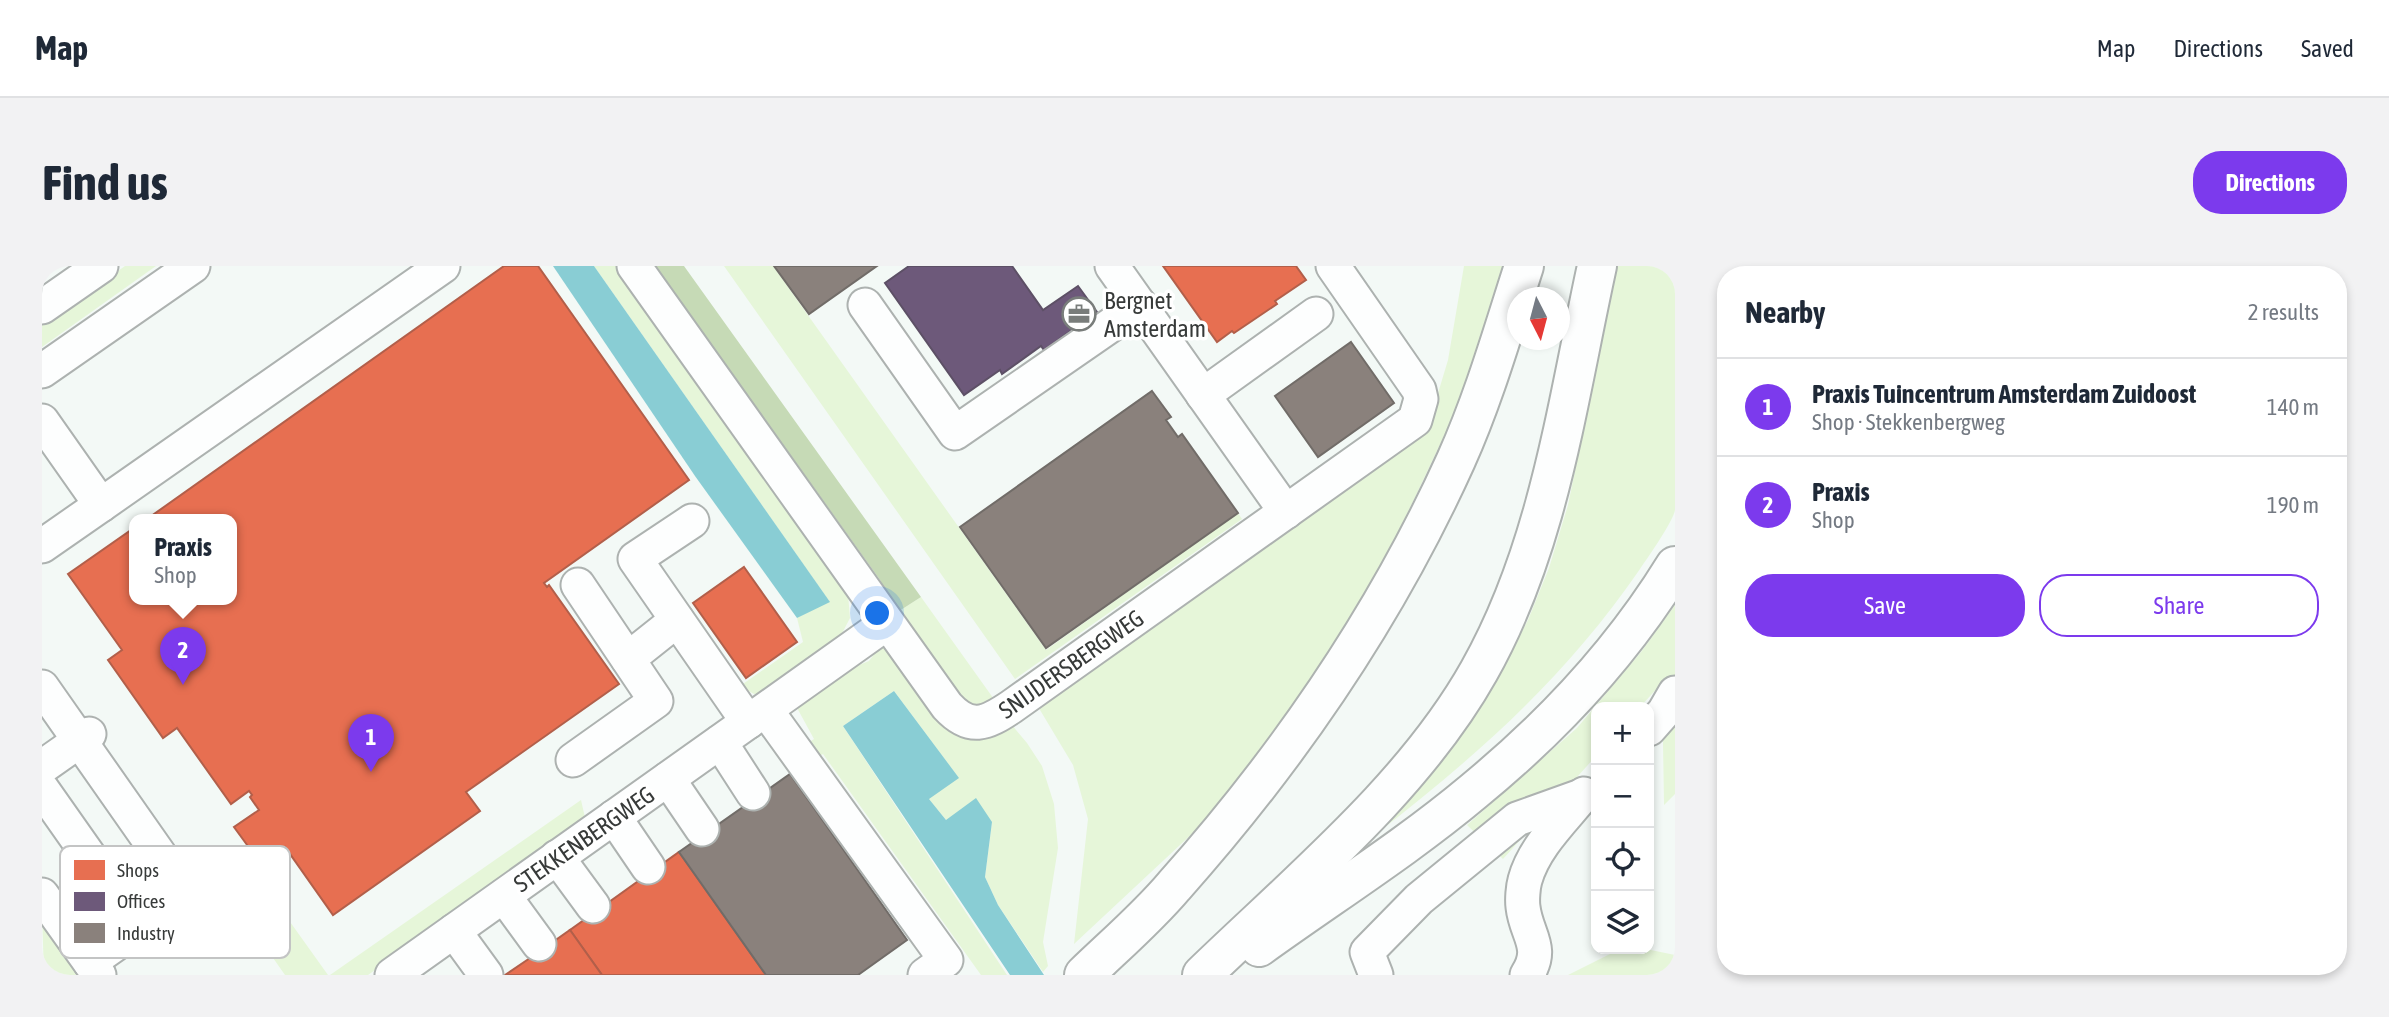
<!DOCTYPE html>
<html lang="en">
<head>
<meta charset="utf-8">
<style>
	body { margin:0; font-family:"Asap Condensed",sans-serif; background:#f2f2f3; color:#1f2937 }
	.controls { position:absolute; right:21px; bottom:21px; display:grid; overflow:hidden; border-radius:14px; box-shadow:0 4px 10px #0003 }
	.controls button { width:63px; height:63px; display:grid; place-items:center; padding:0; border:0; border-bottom:2px solid #e0e1e3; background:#fff; color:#1f2937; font:35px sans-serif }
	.compass { position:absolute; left:1465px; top:21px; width:63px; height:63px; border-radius:50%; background:#fff; box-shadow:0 4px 10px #0003; rotate:174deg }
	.you { position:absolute; left:836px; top:348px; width:24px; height:24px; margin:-18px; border:5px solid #fff; border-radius:50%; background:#1a73e8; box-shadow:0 0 0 10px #1a73e833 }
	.badge { display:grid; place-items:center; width:46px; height:46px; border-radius:50%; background:#7c3aed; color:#fff; font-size:23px; font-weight:700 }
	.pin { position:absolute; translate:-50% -58px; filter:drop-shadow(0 2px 4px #0008) }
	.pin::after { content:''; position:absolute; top:37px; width:24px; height:21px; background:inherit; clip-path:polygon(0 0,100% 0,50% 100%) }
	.popup { position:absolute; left:87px; top:248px; width:108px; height:91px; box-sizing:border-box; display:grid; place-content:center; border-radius:14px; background:#fff; filter:drop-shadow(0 2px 5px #0005); font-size:23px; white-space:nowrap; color:#747a83 }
	.popup b { font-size:26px; color:#1f2937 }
	.popup::after { content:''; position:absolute; left:50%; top:100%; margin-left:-14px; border:14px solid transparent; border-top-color:#fff }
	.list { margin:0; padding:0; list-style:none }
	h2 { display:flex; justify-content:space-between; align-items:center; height:91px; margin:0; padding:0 28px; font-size:30px }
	h2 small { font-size:23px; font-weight:400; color:#747a83 }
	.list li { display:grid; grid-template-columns:46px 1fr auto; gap:21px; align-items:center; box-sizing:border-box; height:98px; padding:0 28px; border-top:2px solid #e0e1e3 }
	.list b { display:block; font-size:26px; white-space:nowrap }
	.list p { margin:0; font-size:23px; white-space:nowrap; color:#747a83 }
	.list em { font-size:23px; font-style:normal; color:#747a83 }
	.actions { display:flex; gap:14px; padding:21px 28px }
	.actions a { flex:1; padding:16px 0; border:2px solid #7c3aed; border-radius:28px; text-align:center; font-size:24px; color:#7c3aed }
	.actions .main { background:#7c3aed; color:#fff }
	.icon { flex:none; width:38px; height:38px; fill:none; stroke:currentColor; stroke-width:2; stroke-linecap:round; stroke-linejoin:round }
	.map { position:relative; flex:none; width:1633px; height:709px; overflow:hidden; border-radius:28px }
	header { display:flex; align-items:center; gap:42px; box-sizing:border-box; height:98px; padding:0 35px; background:#fff; border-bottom:2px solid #e0e1e3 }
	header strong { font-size:33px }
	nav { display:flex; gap:38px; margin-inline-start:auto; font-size:24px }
	.intro { display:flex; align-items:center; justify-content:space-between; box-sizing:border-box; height:168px; padding:0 42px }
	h1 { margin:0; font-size:49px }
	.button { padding:18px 32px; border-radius:28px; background:#7c3aed; color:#fff; font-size:24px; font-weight:700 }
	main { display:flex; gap:42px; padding:0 42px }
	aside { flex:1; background:#fff; border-radius:28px; box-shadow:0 4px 10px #0003 }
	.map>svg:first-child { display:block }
	.green { fill:#e6f6d9 }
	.forest { fill:#c6dab6 }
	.water { fill:#89cdd4 }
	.shops { fill:#e76f51; stroke:#b25f4a; stroke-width:2 }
	.offices { fill:#6d597a; stroke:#5d5066; stroke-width:2 }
	.industry { fill:#8a817c; stroke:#716c68; stroke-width:2 }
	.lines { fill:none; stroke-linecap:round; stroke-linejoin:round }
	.minor-casing { stroke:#adb2b0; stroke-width:37 }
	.highway-casing { stroke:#adb2b0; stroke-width:42 }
	.minor { stroke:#fdfefe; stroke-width:33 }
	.highway { stroke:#fdfefe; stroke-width:38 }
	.labels { text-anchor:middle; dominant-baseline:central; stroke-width:7; stroke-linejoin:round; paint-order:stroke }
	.poi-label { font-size:24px; fill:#373a39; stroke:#fff; text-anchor:start }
	.street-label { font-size:24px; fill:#373a39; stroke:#fff }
	.key { fill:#fff; stroke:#c3c4c4; stroke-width:2 }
	.key-label { font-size:19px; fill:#373a39 }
</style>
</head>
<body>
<header>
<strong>Map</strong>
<nav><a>Map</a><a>Directions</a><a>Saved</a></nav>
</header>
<div class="intro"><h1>Find us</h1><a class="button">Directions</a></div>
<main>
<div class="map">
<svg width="1633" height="709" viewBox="0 0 1633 709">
	<rect width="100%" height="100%" fill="#f3f9f6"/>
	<g class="green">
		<polygon points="83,0 114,0 0,81 0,59"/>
		<polygon points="552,0 577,0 806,328 808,352 794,379 727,427 712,428 698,420 761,376 755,352 787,335"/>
		<polygon points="682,0 731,0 1004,384 1196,247 1200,253 973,413"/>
		<polygon points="1422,0 1463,0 1443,70 1403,168 1342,297 1267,423 1203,509 1153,565 1032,678 1046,553 1031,499 995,439 1384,167 1406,94"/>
		<path d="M1575,0H1633C1633,57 1633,113 1633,170C1633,191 1633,224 1633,244C1631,256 1606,291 1598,303C1524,411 1436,489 1334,568L1422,465L1459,405L1486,354L1507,302L1526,239Z"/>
		<polygon points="879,331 974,464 985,477 1000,500 1012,538 1016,582 1001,676 1006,700 1001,706 956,639 943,611 950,556 904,554 886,532 916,511 852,425 801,460 965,709 939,709 781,488 774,492 764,478 772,473 754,440 805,404 827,395 847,369 851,349"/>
		<polygon points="1633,339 1633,528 1622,539 1620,417 1598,441 1554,441 1554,490 1461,593 1425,559 1535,462 1599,386"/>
		<polygon points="539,534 544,556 326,709 288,709"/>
		<polygon points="187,613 200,632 211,627 218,645 236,639 286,709 243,709 185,626 168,637 163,629"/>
		<polygon points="0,646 45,709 2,709"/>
		<polygon points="1578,683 1604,683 1633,689 1633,709 1526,709"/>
	</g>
	<polygon class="forest" points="613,0 642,0 879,331 851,349 846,331 838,314"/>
	<g class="water">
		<polygon points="511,0 552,0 788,336 755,352 653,210"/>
		<polygon points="852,425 917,512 887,533 904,554 934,532 950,556 943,611 956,639 1002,709 968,709 801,460"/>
	</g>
	<g class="shops">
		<polygon points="462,0 496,0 647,214 502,317 505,321 507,319 577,418 424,526 438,545 291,649 243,581 219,598 192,561 217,544 208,531 210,529 207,525 189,538 135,462 121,472 66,394 80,384 26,308 92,262 92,333 190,333 190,253 105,253"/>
		<polygon points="1121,0 1254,0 1264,14 1233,35 1235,38 1192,67 1190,65 1175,76"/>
		<polygon points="702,301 755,376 704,412 651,337"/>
		<polygon points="637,586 724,709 560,709 528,664"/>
		<polygon points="148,650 159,665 128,687 117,672"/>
		<polygon points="528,664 560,709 463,709 491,690"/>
	</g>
	<polygon class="offices" points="867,0 970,0 1001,44 1036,20 1055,46 1002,84 999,80 960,108 958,104 922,129 843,17"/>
	<g class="industry">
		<polygon points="732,0 835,0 767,48"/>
		<polygon points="1309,76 1352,137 1276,191 1233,130"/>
		<polygon points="1110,125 1129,151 1124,154 1136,171 1140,168 1196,247 1004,382 918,261"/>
		<polygon points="748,508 865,674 816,709 724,709 637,586"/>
	</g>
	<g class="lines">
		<defs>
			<g id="minor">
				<path d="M592,0L905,440C928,465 944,458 969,441L1373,154L1379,133L1377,124L1291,0"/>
				<polyline points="1070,0 1244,246"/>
				<polyline points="823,39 913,167 1098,39"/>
				<polyline points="0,41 59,0"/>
				<polyline points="0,105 151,0"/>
				<polyline points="1161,129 1274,48"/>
				<polyline points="0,155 59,239 0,280"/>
				<polyline points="59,239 401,0"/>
				<polyline points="650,255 593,293 706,456"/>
				<polyline points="586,393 635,354"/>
				<polyline points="0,421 145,628"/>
				<polyline points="724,444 904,694 883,709"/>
				<polyline points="1607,463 1622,446 1633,427"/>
				<polyline points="678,476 711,527"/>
				<polyline points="531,494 614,435 536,319"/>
				<polyline points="0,501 47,468"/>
				<polyline points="626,513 660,563"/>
				<polyline points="0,523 97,661"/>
				<polyline points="572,551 606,601"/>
				<polyline points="515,591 551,640"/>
				<polyline points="0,629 57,709"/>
				<polyline points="462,630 497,678"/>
				<polyline points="412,665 444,709"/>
				<polyline points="48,696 156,620"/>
				<polyline points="350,709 845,357"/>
				<polyline points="1334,709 1325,686 1377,633 1475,553 1542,529"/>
				<path d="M1485,709C1503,681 1484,669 1481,641C1480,634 1481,621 1483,614C1492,581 1521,554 1542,528"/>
			</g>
			<g id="highway">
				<path d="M1217,681C1289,629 1364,582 1432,525C1510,461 1580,386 1633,300"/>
				<path d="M1042,709C1072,680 1105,652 1132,620C1246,492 1343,351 1414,194C1442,132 1461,65 1482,0"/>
				<path d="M1160,709C1255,617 1372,521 1437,405C1507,281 1525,137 1555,0"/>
			</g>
		</defs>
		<use href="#minor" class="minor-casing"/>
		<use href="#highway" class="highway-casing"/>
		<use href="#minor" class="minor"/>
		<use href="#highway" class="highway"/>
	</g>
	<defs>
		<symbol id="office-ring" viewBox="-11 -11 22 22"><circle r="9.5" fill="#fff" stroke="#797d7b" stroke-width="1.5"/><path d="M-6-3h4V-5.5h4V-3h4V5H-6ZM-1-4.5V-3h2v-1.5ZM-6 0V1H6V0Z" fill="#797d7b"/></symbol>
	</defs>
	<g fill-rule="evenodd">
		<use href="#office-ring" x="1018" y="29" width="38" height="38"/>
	</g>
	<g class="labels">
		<g class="poi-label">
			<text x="1062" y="34">Bergnet<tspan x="1062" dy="28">Amsterdam</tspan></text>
		</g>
		<g class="street-label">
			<text transform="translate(1029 398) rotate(-35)">SNIJDERSBERGWEG</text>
			<text transform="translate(542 573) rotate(-35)">STEKKENBERGWEG</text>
		</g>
	</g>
	<rect x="18" y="580" width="230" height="112" rx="10" class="key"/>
	<rect x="32" y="594" width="31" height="20" fill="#e76f51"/>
	<rect x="32" y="626" width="31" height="19" fill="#6d597a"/>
	<rect x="32" y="657" width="31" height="20" fill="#8a817c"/>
	<g class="key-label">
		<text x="75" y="611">Shops</text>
		<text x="75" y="642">Offices</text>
		<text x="75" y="674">Industry</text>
	</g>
</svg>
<div class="controls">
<button>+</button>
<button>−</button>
<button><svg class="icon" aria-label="locate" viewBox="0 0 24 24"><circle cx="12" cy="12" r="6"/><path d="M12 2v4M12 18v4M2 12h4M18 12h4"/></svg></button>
<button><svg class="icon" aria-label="layers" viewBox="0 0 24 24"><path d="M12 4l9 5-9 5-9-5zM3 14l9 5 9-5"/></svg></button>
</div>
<svg class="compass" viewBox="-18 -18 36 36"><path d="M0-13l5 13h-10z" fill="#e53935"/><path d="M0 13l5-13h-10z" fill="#747a83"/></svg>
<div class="you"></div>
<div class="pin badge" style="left:329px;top:506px">1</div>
<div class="pin badge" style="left:141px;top:419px">2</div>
<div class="popup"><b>Praxis</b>Shop</div>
</div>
<aside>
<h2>Nearby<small>2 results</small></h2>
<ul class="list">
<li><span class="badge">1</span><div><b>Praxis Tuincentrum Amsterdam Zuidoost</b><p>Shop · Stekkenbergweg</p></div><em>140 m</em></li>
<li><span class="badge">2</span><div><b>Praxis</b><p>Shop</p></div><em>190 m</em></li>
</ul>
<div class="actions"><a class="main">Save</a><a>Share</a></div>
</aside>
</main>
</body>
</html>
